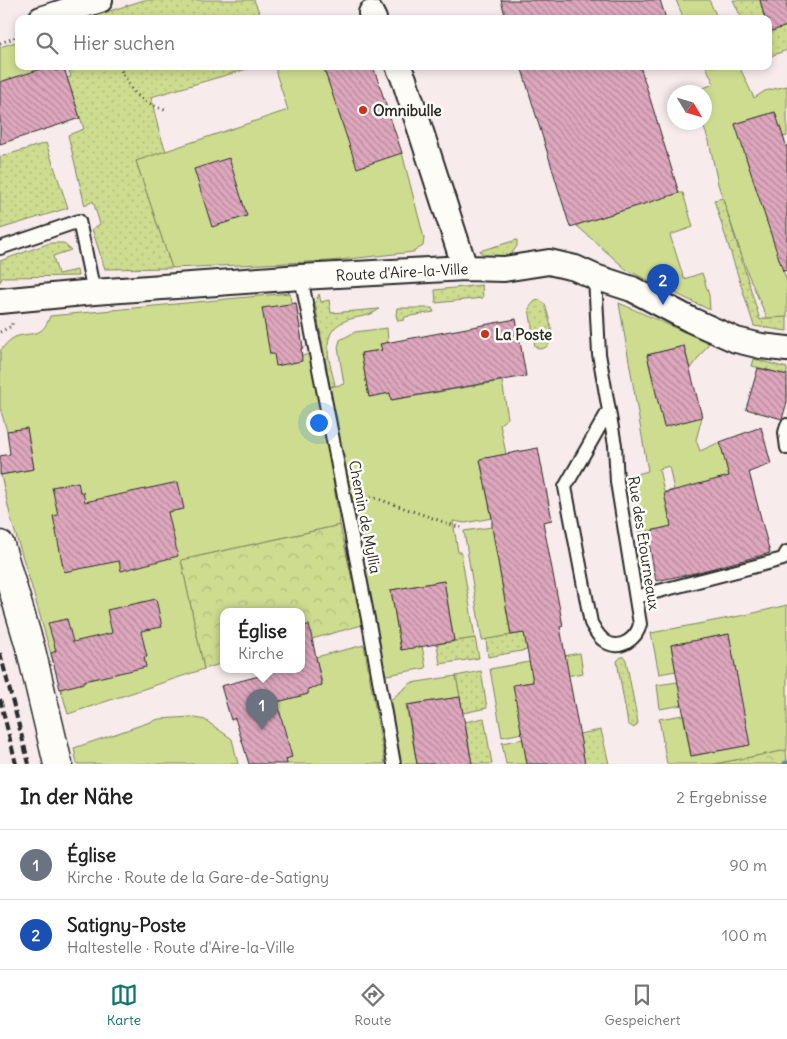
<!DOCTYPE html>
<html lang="de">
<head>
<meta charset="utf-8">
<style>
	body { margin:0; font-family:Delius,sans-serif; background:#f2f2f2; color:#222 }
	.compass { position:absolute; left:667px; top:85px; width:45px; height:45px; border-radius:50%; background:#fff; box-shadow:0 2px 8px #0003; rotate:128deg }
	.you { position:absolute; left:318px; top:422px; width:18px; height:18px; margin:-12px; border:4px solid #fff; border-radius:50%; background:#1a73e8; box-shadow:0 0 0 8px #1a73e833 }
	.badge { display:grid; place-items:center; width:32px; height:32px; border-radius:50%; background:#0f766e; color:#fff; font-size:16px; font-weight:700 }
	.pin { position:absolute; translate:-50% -41px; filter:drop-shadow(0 1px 2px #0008) }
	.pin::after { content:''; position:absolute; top:26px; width:18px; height:15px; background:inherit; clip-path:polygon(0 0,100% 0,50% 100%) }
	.popup { position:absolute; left:220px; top:608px; width:85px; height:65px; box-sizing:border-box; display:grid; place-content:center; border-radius:10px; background:#fff; filter:drop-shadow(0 1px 4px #0005); font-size:16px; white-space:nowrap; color:#767676 }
	.popup b { font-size:19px; color:#222 }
	.popup::after { content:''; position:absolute; left:50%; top:100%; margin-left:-10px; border:10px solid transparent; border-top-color:#fff }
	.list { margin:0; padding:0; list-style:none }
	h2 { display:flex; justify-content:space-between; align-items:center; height:65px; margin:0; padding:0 20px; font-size:21px }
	h2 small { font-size:16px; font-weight:400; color:#767676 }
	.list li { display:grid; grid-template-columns:32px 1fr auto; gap:15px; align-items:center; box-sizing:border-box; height:70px; padding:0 20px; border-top:1px solid #e0e0e0 }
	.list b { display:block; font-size:19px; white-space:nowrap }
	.list p { margin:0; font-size:16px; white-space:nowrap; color:#767676 }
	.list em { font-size:16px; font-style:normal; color:#767676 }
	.icon { flex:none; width:28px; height:28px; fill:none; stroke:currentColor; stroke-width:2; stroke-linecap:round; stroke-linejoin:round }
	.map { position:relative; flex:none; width:787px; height:764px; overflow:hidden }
	.search { position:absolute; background:#fff; box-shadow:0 2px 8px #0003; left:15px; right:15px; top:15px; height:55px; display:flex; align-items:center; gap:12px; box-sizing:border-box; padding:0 18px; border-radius:10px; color:#767676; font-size:19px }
	.sheet { height:205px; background:#fff }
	nav { display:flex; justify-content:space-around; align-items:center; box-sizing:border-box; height:70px; border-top:1px solid #e0e0e0; background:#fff; font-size:14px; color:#767676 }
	nav a { display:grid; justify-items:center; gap:2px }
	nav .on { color:#0f766e }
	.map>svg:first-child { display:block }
	.grass { fill:url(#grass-dots); stroke:#7c845e }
	.forest { fill:url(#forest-crowns); stroke:#7c845e }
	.green { fill:#cedc90; stroke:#7c845e; fill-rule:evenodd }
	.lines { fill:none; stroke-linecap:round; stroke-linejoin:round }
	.stream { stroke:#608f98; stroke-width:7 }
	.building { fill:url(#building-back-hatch); stroke:#2b2b2b }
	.lane-casing { stroke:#2b2b2b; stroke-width:16 }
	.street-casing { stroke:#2b2b2b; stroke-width:28 }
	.secondary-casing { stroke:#2b2b2b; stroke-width:31 }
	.path { stroke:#2b2b2b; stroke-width:3; stroke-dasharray:1 4; stroke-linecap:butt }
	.lane { stroke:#fdfcf7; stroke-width:12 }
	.street { stroke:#fdfcf7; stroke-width:24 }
	.secondary { stroke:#fdfcf7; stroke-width:28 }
	.rail { stroke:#2b2b2b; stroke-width:4; stroke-dasharray:8 4; stroke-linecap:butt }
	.poi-dot { fill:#c8321e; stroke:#fdfcf7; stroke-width:2 }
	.labels { text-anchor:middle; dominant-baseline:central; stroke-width:5; stroke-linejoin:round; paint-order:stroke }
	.poi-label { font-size:15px; font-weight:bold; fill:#2b2b2b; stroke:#fdfcf7; text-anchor:start }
	.street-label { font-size:15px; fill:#2b2b2b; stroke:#fdfcf7 }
</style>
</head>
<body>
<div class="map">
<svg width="787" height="764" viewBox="0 0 787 764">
	<defs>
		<pattern id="grass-dots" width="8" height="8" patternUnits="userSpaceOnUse" patternTransform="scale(1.25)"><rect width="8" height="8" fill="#cedc90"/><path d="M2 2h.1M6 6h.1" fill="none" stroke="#b1bd7c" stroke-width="1.8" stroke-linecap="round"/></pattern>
		<pattern id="forest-crowns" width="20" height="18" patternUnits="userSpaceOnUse" patternTransform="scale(1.25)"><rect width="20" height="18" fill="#cedc90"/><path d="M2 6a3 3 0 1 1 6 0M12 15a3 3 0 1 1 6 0" fill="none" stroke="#b1bd7c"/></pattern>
		<pattern id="building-back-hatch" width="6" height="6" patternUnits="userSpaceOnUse" patternTransform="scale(1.25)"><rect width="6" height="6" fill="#dea7bd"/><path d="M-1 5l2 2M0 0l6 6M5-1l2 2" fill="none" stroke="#b4889a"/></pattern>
	</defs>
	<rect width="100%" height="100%" fill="#f7ebeb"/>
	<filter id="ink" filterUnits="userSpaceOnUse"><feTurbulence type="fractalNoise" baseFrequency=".02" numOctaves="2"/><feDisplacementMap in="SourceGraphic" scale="10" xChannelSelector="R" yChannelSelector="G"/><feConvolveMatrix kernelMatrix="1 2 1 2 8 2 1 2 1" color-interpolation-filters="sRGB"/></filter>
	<g filter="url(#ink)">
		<g class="grass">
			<polygon points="144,0 254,0 262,19 85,19"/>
			<polygon points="733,0 760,0 765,19 742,19"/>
			<polygon points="787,26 787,50 768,57 768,28 770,31"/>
			<polygon points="68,66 257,66 151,97 159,132 166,151 136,161 172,268 105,269 92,229 100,224 93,201 85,206 68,135 84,129 67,78 71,77"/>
			<polygon points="46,143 68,208 0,229 0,157"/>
			<polygon points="723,198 760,320 767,318 787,317 787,331 754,326 714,200"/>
			<polygon points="517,240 517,246 510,256 488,259 479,251"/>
			<polygon points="50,243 63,243 71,250 53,256 58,274 77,270 78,276 3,277 0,282 0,261"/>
			<polygon points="482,285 483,298 436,303 435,290"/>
			<path d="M319,294L321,302L329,300L331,313L379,309C371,316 363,316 354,318C316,327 329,358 335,385L330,387L315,303Z"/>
			<path d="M540,300L545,304C548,317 561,348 539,349L535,346L529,308L535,301Z"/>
			<polygon points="397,308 432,308 434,312 405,317 404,320 398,321 396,315"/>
			<polygon points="754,359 787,368 787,375 752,366"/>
			<polygon points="524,633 527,650 488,657 486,639"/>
			<polygon points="475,638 479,658 440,664 437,644"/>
			<polygon points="621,657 624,657 626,660 638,723 634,728 628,724 617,661"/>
			<polygon points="481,671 487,708 463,713 456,676"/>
			<polygon points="484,718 492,764 472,764 465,722"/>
			<polygon points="601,730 609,764 585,764 579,734"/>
		</g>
		<g class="forest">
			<polygon points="340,525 362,625 301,642 301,611 223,611 223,663 204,669 181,560"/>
			<polygon points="786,750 787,764 714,764"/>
		</g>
		<g class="green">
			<polygon points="676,0 709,0 718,19 684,19"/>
			<polygon points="19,41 19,66 51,66 18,83 16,77 0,82 0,47"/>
			<polygon points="276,66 323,66 402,153 424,238 423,246 413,252 330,261 172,268 136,161 288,110 276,73"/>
			<polygon points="706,66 739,66 754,98 765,91 787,86 787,136 783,137 775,112 735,124 787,282 787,317 767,318 748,274 718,184 709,141 702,123 704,122 704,92 692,92 714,84"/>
			<polygon points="679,193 683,193 693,227 670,235 684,279 702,273 709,295 710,310 627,270 576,225"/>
			<path d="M290,293L291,303H296L303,348H301L302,356L313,353L340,525L181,560L204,669L68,714L33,591L11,519L1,475L34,469L27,429L7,431L0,408V351C4,346 9,340 15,337C33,331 42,339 50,316Z"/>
			<path d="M619,303L709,343L690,370L684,346L647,355L664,426L702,417L696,440L700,451L720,442L729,476L693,486L715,568L682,576L672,526L640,533L630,476L648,471ZM669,466L674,490L664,492L659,469Z"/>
			<polygon points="387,328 388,342 381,344 382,350 361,353 369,397 390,393 392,400 502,381 508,418 500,424 506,454 480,460 492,518 465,523 453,521 458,552 461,552 475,638 454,641 444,581 391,590 401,650 422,646 426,668 381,676 362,570 369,568 345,468 330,387 344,384 338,347 340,340 355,332"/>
			<polygon points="492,527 511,635 482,640 464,531"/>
			<polygon points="787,605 787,750 714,764 667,764 659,719 683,715 691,756 749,745 729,634 671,645 676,671 659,674 651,633 750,614"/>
			<polygon points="364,645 385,764 287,764 286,759 291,757 277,702 308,694 308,689 322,685 316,657"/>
			<polygon points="580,653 583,673 514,685 522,733 502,737 490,669"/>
			<polygon points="456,676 460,697 406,705 417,764 400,764 389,701 411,683"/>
			<polygon points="678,682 682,705 660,709 657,685"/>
			<polygon points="191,717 205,720 232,739 238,764 77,764 74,748 159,719"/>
			<polygon points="523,739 527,764 506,764 502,743"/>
		</g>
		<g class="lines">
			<polyline class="stream" points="786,764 787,764"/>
		</g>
		<g class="building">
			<polygon points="501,0 660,0 666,19 506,19"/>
			<polygon points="760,0 787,0 787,26 769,32 768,19 765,19"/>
			<polygon points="51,66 54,66 55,71 64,68 80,118 0,144 0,82"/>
			<polygon points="323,66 373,66 402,153 357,168"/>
			<polygon points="521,66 640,66 679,193 570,227"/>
			<polygon points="775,112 787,148 787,270 783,271 735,124"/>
			<polygon points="229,158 247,216 212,227 194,169"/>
			<polygon points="296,303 303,348 301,348 302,361 276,366 274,354 270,354 262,308"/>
			<polygon points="516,319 526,376 391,400 390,393 369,397 361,353 382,350 380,344"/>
			<polygon points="684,346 702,417 664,427 647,355"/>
			<polygon points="758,368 787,375 787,402 782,419 746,409"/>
			<polygon points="761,427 771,464 749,472 770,553 695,573 656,581 647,532 671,526 664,493 729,476 720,442"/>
			<polygon points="27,428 34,469 0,475 0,456 10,454 7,431"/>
			<polygon points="538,448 552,520 543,522 563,626 560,627 585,764 527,764 513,685 533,682 524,633 511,635 492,527 492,518 480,459"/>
			<polygon points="78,482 80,492 83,492 85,502 178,482 184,509 168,512 178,556 121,571 119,561 64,572 53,516 58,515 52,487"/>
			<polygon points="444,581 454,641 401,650 391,590"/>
			<polygon points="156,599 162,627 141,631 147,657 144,657 146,667 84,681 84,683 60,689 51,653 56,651 48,623 67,619 73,642 112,633 107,610"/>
			<polygon points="309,625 322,685 308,689 308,694 277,702 292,757 286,759 287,764 249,764 235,718 231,720 221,686 259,676 257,669 301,669 301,626"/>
			<polygon points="729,634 750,745 691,756 671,645"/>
			<polygon points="460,697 472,764 417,764 407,705"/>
		</g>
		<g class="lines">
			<defs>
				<g id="lane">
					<polyline points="0,248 79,221 94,292"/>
					<polyline points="301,277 370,629 394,764"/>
					<path d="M595,277L599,354L615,445L617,482L640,624C637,638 621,651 606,642C598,637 595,630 591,623L565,487L609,410"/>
					<polyline points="787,425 785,433 787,448"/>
					<polyline points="636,597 783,559 787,552"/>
				</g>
				<g id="street">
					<polyline points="371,13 374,19"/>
					<polyline points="41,19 100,0"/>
					<polyline points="398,66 404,79 465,268"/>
					<polyline points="0,301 94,292 301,277 465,268 504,269 549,262 575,268 595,277 632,289 691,320 736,340 761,346 787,349"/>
				</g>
				<polyline id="secondary" points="0,545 31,650 58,764"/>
			</defs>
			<use href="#lane" class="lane-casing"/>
			<use href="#street" class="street-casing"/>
			<use href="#secondary" class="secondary-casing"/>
			<g class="path">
				<polyline points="0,43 14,38 19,29"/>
				<path d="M119,66C132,94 138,100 167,111"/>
				<polyline points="0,332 12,326 12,323"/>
				<polyline points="361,493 461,528"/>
			</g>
			<use href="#lane" class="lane"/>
			<use href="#street" class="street"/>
			<use href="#secondary" class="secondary"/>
			<g class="rail">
				<polyline points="0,653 29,764"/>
				<polyline points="0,699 16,764"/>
			</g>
		</g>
	</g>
	<g class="poi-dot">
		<circle cx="363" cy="110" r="5"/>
		<circle cx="485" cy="334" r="5"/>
	</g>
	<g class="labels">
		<g class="poi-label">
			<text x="373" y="110">Omnibulle</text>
			<text x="495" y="334">La Poste</text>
		</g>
		<g class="street-label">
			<text transform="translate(402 272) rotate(-3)">Route d'Aire-la-Ville</text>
			<text transform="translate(365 517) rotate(79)">Chemin de Myllia</text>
			<text transform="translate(644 543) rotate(81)">Rue des Etourneaux</text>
		</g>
	</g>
</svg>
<svg class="compass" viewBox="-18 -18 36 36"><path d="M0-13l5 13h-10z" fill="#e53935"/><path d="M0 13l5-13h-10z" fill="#767676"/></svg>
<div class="you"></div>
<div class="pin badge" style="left:262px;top:730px;background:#6b7280">1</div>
<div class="popup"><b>Église</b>Kirche</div>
<div class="pin badge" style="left:663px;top:305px;background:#1a4fb4">2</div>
<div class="search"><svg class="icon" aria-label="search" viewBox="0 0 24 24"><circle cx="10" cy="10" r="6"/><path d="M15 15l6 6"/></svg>Hier suchen</div>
</div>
<section class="sheet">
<h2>In der Nähe<small>2 Ergebnisse</small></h2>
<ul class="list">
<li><span class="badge" style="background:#6b7280">1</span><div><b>Église</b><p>Kirche · Route de la Gare-de-Satigny</p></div><em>90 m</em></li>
<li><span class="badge" style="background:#1a4fb4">2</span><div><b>Satigny-Poste</b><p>Haltestelle · Route d'Aire-la-Ville</p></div><em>100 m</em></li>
</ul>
</section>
<nav>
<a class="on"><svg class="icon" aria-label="map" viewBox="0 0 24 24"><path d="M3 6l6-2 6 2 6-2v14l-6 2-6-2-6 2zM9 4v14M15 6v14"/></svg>Karte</a>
<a><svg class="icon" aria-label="directions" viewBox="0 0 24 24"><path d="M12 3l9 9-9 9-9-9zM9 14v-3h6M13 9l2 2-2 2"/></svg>Route</a>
<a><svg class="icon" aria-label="saved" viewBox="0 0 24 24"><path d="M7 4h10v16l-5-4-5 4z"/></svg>Gespeichert</a>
</nav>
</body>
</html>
